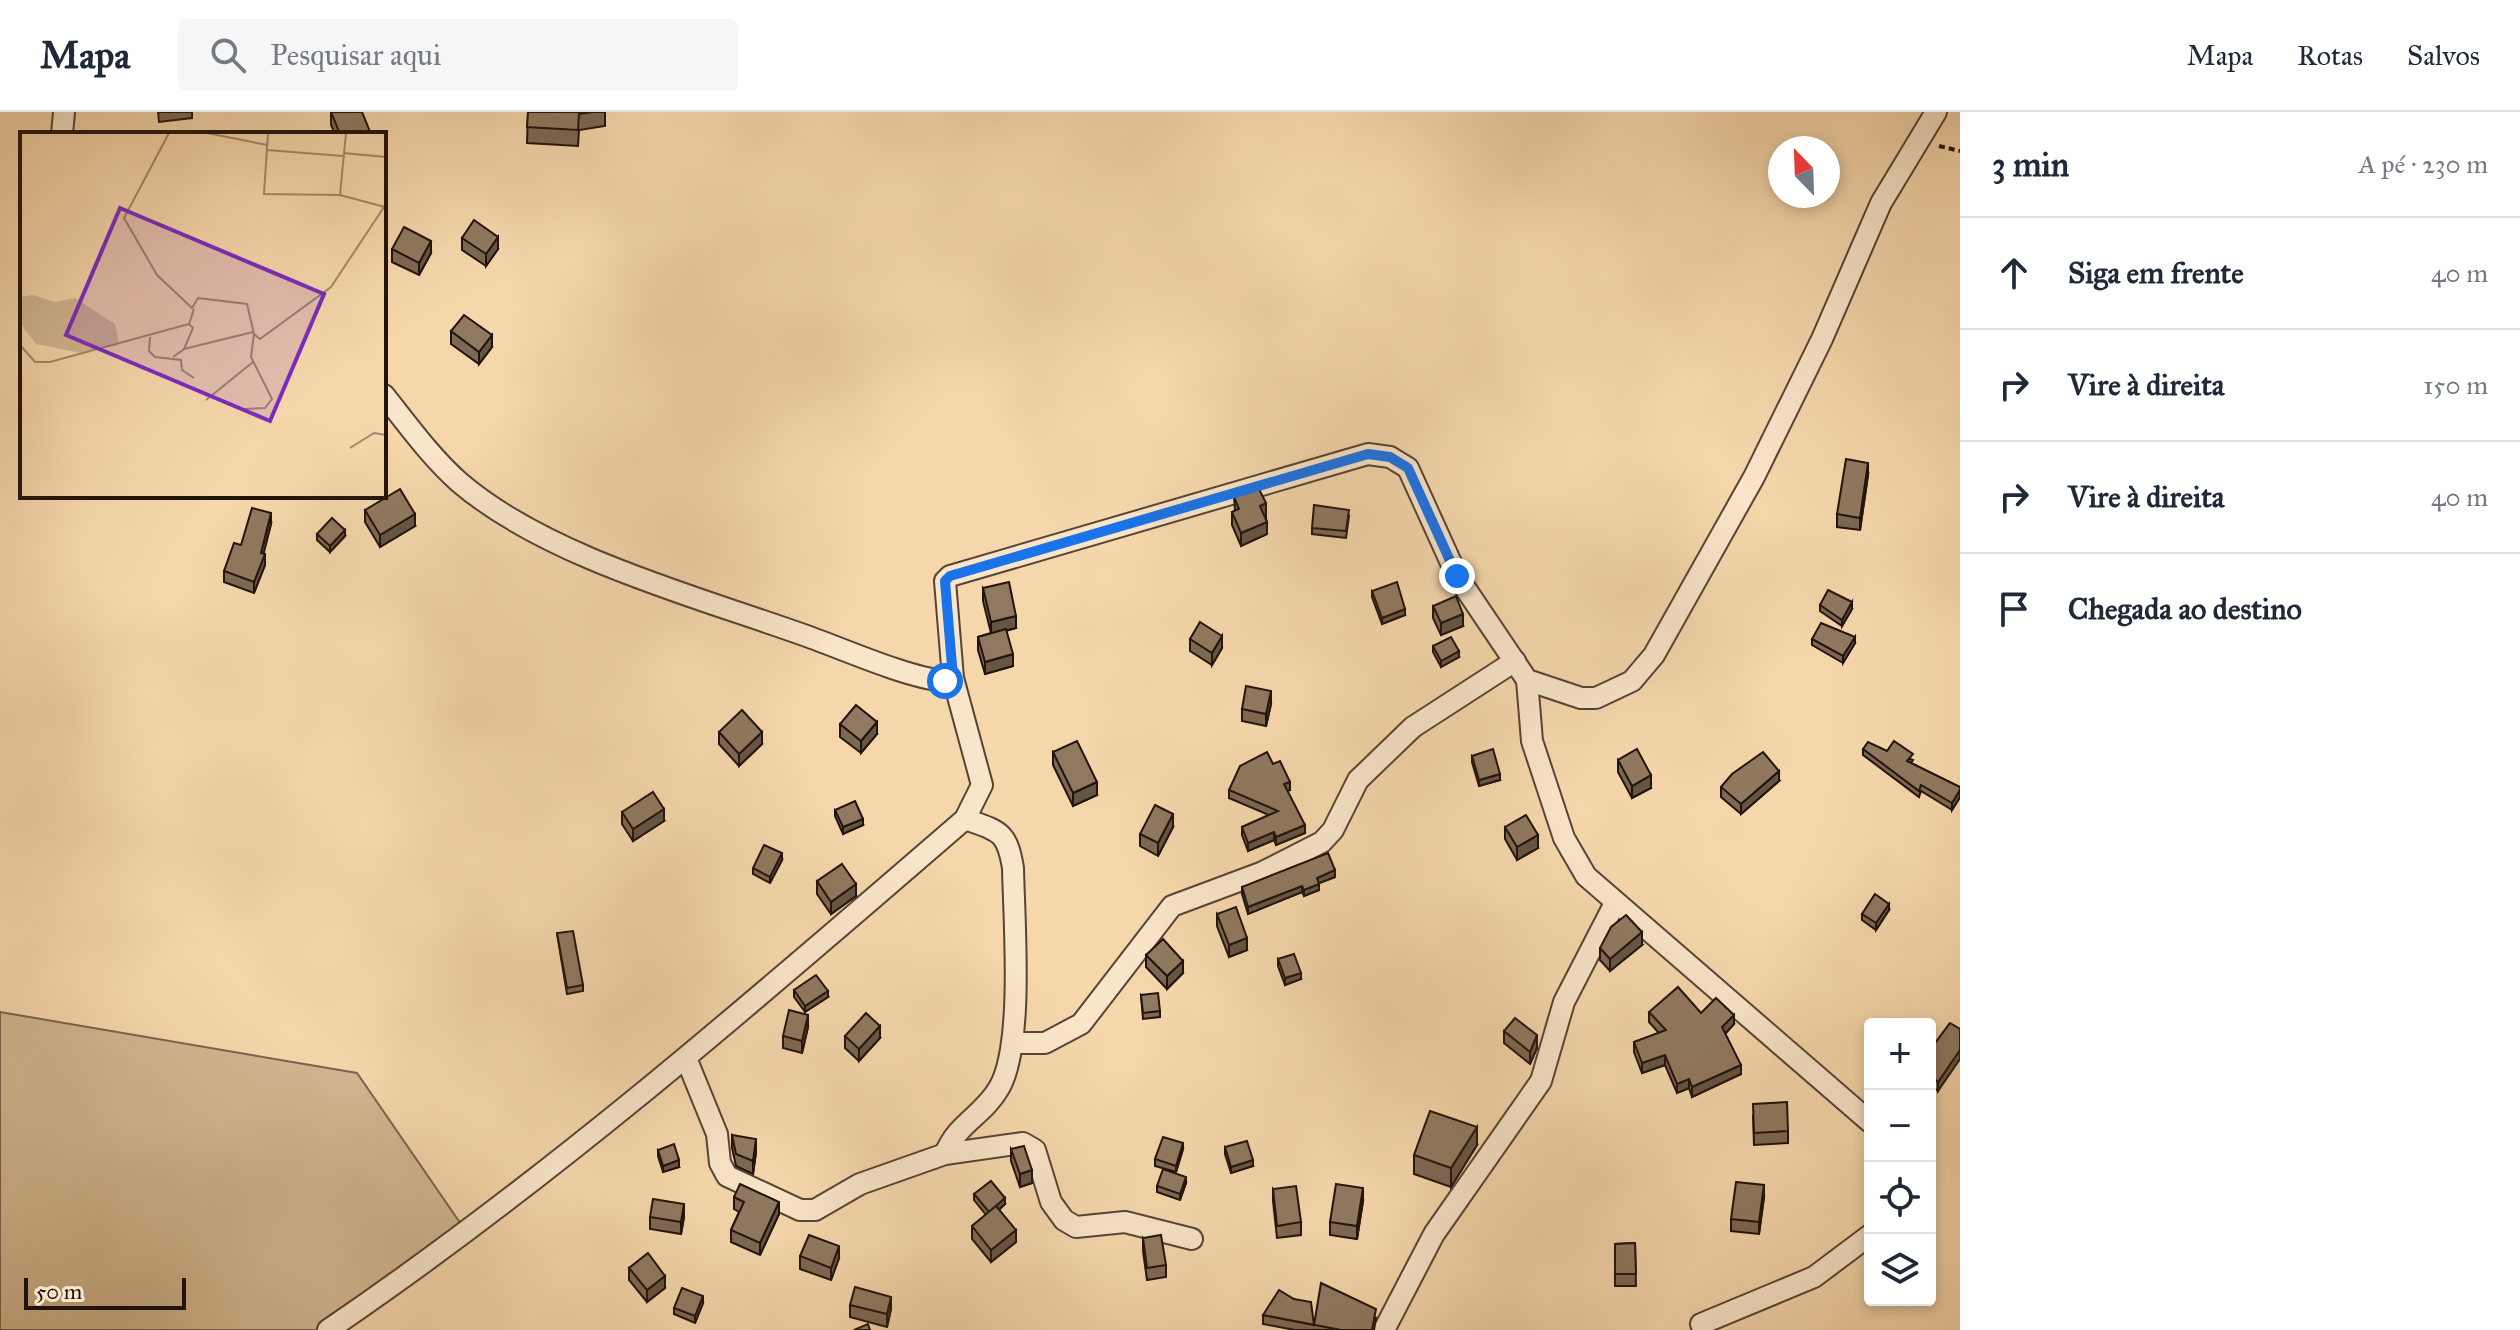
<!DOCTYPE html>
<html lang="pt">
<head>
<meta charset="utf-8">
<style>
	body { margin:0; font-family:"IM FELL Great Primer",serif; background:#f6f6f7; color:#1f2937 }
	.controls { position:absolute; right:24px; bottom:24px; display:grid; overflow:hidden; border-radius:8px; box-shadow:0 4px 12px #0003 }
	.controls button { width:72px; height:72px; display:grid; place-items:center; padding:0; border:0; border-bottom:2px solid #e0e1e3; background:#fff; color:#1f2937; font:40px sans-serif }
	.compass { position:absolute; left:1768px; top:24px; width:72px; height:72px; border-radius:50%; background:#fff; box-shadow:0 4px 12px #0003; rotate:337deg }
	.scale { position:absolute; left:24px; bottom:20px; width:162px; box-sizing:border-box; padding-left:8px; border:4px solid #21130d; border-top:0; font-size:22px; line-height:28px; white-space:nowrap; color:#21130d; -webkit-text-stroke:6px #f9e5c9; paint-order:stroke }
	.stop { position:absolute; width:24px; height:24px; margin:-18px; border:6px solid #1a73e8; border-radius:50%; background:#fff }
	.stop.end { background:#1a73e8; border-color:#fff; box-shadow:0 2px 8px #0008 }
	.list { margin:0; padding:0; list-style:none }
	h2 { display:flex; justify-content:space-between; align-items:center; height:104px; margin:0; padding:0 32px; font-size:34px }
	h2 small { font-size:26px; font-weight:400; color:#747a83 }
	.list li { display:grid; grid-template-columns:52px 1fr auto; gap:24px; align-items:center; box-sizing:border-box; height:112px; padding:0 32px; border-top:2px solid #e0e1e3 }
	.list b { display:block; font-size:30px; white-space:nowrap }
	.list em { font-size:26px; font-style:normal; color:#747a83 }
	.icon { flex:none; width:44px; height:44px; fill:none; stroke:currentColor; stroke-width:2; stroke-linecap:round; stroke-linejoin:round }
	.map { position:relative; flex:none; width:1960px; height:1218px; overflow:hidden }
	header { display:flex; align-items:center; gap:48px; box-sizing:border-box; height:112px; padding:0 40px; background:#fff; border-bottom:2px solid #e0e1e3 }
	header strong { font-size:38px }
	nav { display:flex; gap:44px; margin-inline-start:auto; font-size:28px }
	.search { width:560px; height:72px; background:#f6f6f7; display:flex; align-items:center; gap:20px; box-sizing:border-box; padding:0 28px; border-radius:8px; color:#747a83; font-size:30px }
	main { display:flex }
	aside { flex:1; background:#fff }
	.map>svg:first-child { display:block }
	.green { fill:#d2b691; stroke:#7a644f; stroke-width:2 }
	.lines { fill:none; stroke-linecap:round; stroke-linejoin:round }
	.minor-casing { stroke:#564435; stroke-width:24 }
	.path { stroke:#21130d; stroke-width:4; stroke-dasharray:6 4; stroke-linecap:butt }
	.minor { stroke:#f9e5c9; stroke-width:20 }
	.wall { fill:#7c6853; stroke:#21130d; stroke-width:2 }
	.shaded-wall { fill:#655543; stroke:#21130d; stroke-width:2 }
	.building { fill:#907960; stroke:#21130d; stroke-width:2 }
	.route { stroke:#1a73e8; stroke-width:10 }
	.inset-road { fill:none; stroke:#a1896c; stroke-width:2 }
	.view { fill:#7b2cbf; fill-opacity:0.15; stroke:#7b2cbf; stroke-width:4 }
	.inset-edge { fill:none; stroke:#21130d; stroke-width:4 }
</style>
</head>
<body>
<header>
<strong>Mapa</strong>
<div class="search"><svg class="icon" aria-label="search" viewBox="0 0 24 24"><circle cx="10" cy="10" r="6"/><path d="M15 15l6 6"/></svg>Pesquisar aqui</div>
<nav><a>Mapa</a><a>Rotas</a><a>Salvos</a></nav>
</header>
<main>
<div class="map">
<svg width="1960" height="1218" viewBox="0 0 1960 1218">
	<rect width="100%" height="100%" fill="#f6d7ac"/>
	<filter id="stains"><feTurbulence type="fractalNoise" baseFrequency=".0025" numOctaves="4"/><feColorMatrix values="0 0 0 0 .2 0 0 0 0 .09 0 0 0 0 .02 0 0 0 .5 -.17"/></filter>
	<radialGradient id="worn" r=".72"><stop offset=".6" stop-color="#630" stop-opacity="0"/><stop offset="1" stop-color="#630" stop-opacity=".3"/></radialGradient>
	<polygon class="green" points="0,900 357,961 465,1118 328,1218 0,1218"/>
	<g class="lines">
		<defs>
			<g id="minor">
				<polyline points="62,22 64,0"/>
				<path d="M384,283C408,313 430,344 459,370C545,444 694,484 801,522C839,535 907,566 945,569L953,566L945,469L950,464L1368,342L1390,345L1408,356L1457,464L1527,568L1581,586H1596L1632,569L1654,543L1754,365L1822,227L1881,91L1936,0"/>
				<polyline points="1527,568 1532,629 1564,726 1586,764 1870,1010"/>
				<polyline points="1013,931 1045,931 1081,912 1172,794 1263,760 1322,730 1333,718 1358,668 1413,615 1515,549"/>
				<polyline points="686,946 717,1022 720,1051 727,1064 800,1098 815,1098 860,1072 945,1042 1023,1031 1035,1038 1051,1090 1064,1108 1076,1115 1125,1110 1192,1127"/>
				<path d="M945,1042C958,1010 983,1004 999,976C1024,934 1014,809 1013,756C1007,719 999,719 965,707"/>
				<polyline points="1701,1212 1814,1165 1870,1123"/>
				<path d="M328,1218C553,1065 759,885 965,707L982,673L953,566"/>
				<polyline points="1384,1218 1434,1122 1541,969 1564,890 1615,791"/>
			</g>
		</defs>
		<use href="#minor" class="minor-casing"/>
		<polyline class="path" points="1939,34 1960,39"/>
		<use href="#minor" class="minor"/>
	</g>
	<g class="wall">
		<polygon points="158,0 192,0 192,6 159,10"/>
		<polygon points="331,0 371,22 335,22 331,13"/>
		<polygon points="528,0 605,0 605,14 579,18 578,34 527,31"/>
		<polygon points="462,126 498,137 486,154 462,138"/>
		<polygon points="392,137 431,141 419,163 392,150"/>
		<polygon points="451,219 492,235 479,252 451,232"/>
		<polygon points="1868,363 1860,418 1837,415 1837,402"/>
		<polygon points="1234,385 1266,404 1267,422 1241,434 1232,413 1232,400 1235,399"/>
		<polygon points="365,398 415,414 380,435 365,410"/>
		<polygon points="1349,404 1346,426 1312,422 1312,416"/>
		<polygon points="271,412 263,442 265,453 254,481 224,470 224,459 241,433"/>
		<polygon points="317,422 345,424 330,440 317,428"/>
		<polygon points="983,476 1016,516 1006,519 1013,554 985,562 978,538 978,525 991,521 983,489"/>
		<polygon points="1372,479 1405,503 1382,512 1372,485"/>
		<polygon points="1820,493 1852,497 1842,514 1820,499"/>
		<polygon points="1433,494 1463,514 1441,523 1433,506"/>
		<polygon points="1190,527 1222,536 1212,553 1190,539"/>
		<polygon points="1812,527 1855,531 1843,551 1812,533"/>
		<polygon points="1433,534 1459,545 1441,555 1433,540"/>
		<polygon points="1271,592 1266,614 1242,609 1242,597"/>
		<polygon points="840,612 877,622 861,641 840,625"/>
		<polygon points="719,620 762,632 739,654 719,632"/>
		<polygon points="1863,637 1887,639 1913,648 1911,651 1960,675 1960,685 1952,698 1921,679 1919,685 1863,643"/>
		<polygon points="1053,640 1097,683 1073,694 1053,653"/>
		<polygon points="1472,644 1500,668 1479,674 1472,650"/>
		<polygon points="1618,648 1651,676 1632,686 1618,660"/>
		<polygon points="1273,652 1290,678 1287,679 1305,721 1276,733 1274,728 1248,739 1242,723 1242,715 1269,703 1229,686 1229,678"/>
		<polygon points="1779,669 1741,702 1721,685 1721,675"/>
		<polygon points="835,698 863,713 843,722 835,704"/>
		<polygon points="622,700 664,709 633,729 622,712"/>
		<polygon points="1173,715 1158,744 1140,734 1140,722"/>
		<polygon points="1505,715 1538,736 1517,748 1505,727"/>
		<polygon points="782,748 770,771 753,762 753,756"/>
		<polygon points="1335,765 1319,771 1319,778 1304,784 1302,780 1248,802 1242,782 1242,775"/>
		<polygon points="817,769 856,784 831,802 817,782"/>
		<polygon points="1889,798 1876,818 1862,808 1862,802"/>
		<polygon points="1217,802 1247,838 1229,845 1217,814"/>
		<polygon points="557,821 583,873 583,879 567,882"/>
		<polygon points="1642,833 1610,859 1600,848 1600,836"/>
		<polygon points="1146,843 1183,861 1167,877 1146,855"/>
		<polygon points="1278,847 1301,867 1285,873 1278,854"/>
		<polygon points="794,878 828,885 805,900 794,885"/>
		<polygon points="1141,883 1160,899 1160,905 1143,907"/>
		<polygon points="1649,900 1701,901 1734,912 1725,922 1741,962 1692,985 1689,976 1677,981 1665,953 1642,961 1634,940 1634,930 1659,921 1649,910"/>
		<polygon points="1950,911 1938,979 1930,973 1930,938"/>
		<polygon points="808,915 802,941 783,936 783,924"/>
		<polygon points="1504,919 1537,936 1530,952 1504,931"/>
		<polygon points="845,924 880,926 859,949 845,936"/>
		<polygon points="1753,1004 1788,1019 1788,1031 1754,1033"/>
		<polygon points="732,1023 756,1040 753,1062 736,1054 732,1036"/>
		<polygon points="1477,1033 1451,1075 1414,1062 1414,1043"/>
		<polygon points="1225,1035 1253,1054 1231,1061 1225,1042"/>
		<polygon points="1011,1037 1032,1071 1020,1075 1011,1049"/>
		<polygon points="1183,1037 1176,1060 1155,1054 1155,1047"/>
		<polygon points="658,1038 679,1055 663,1060 658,1044"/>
		<polygon points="1186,1071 1180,1088 1157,1080 1157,1074"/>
		<polygon points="1273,1077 1301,1110 1301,1123 1277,1126 1273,1089"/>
		<polygon points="974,1082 1005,1092 999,1098 1016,1130 991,1150 972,1127 972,1114 986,1103 974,1088"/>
		<polygon points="734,1085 779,1102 760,1143 731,1130 731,1118 739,1100 734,1097"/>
		<polygon points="1764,1085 1759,1122 1731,1119 1731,1107"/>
		<polygon points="1363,1089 1357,1127 1330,1123 1330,1110"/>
		<polygon points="650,1105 684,1105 681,1122 650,1117"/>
		<polygon points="1143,1126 1166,1153 1166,1165 1147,1168 1143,1139"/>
		<polygon points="1635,1131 1636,1174 1615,1174 1615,1132"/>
		<polygon points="800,1144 839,1146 831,1168 800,1157"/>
		<polygon points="629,1156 665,1176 647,1190 629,1168"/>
		<polygon points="703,1191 695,1211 674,1202 674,1196"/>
		<polygon points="850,1193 891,1197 887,1215 850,1205"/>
		<polygon points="1263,1203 1314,1213 1376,1206 1374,1218 1295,1218 1263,1212"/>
	</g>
	<g class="shaded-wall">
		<polygon points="498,125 498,137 486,154 486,142"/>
		<polygon points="431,129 431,141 419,163 419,151"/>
		<polygon points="492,223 492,235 479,252 479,240"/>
		<polygon points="1868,351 1868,363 1860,418 1860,406"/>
		<polygon points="1266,391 1266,404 1260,406 1260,394"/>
		<polygon points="271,401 271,412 261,452 261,441"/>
		<polygon points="415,402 415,414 380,435 380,423"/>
		<polygon points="1267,410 1267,422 1241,434 1241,421"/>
		<polygon points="345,418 345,424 330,440 330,434"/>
		<polygon points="265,442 265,453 254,481 254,470"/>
		<polygon points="1852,490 1852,497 1842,514 1842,508"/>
		<polygon points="1405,497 1405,503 1382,512 1382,506"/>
		<polygon points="1463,502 1463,514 1441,523 1441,511"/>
		<polygon points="1016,504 1016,516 991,522 991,510"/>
		<polygon points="1222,524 1222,536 1212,553 1212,541"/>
		<polygon points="1855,525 1855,531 1843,551 1843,544"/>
		<polygon points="1459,539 1459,545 1441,555 1441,549"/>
		<polygon points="1013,542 1013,554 985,562 985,550"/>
		<polygon points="1271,579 1271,592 1266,614 1266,602"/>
		<polygon points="877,610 877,622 861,641 861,629"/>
		<polygon points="762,620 762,632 739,654 739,642"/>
		<polygon points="1779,659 1779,669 1741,702 1741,692"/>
		<polygon points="1500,662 1500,668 1479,674 1479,668"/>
		<polygon points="1651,663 1651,676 1632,686 1632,674"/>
		<polygon points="1097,670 1097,683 1073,694 1073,681"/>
		<polygon points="1290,670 1290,678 1284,680 1284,672"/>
		<polygon points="1960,678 1960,685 1952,698 1952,691"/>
		<polygon points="664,697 664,709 633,729 633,717"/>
		<polygon points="1173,702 1173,715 1158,744 1158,731"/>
		<polygon points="863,707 863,713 843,722 843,715"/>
		<polygon points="1305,713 1305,721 1276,733 1276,725"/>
		<polygon points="1274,720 1274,728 1248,739 1248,731"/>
		<polygon points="1538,723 1538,736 1517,748 1517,735"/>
		<polygon points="782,741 782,748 770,771 770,765"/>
		<polygon points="1335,758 1335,765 1317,772 1317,766"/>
		<polygon points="856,772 856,784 831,802 831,790"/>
		<polygon points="1319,772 1319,778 1304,784 1304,778"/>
		<polygon points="1302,774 1302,780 1248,802 1248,795"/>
		<polygon points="1889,792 1889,798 1876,818 1876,811"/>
		<polygon points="1642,820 1642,833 1610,859 1610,847"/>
		<polygon points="1247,826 1247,838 1229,845 1229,833"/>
		<polygon points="1183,849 1183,861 1167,877 1167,864"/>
		<polygon points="1301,861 1301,867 1285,873 1285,866"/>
		<polygon points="828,879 828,885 805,900 805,894"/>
		<polygon points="808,903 808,915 802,941 802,929"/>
		<polygon points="1734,903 1734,912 1722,925 1722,915"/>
		<polygon points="880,914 880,926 859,949 859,937"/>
		<polygon points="1537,923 1537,936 1530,952 1530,940"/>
		<polygon points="1960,938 1960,947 1938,979 1938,970"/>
		<polygon points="1665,943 1665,953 1642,961 1642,951"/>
		<polygon points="1741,953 1741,962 1692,985 1692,975"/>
		<polygon points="1689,967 1689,976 1677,981 1677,972"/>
		<polygon points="1477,1015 1477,1033 1451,1075 1451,1056"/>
		<polygon points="756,1027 756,1040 753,1062 753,1049"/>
		<polygon points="1183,1031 1183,1037 1176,1060 1176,1054"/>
		<polygon points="679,1048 679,1055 663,1060 663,1054"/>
		<polygon points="1253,1048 1253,1054 1231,1061 1231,1055"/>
		<polygon points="1032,1058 1032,1071 1020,1075 1020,1062"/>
		<polygon points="1186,1065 1186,1071 1180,1088 1180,1082"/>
		<polygon points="1764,1073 1764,1085 1759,1122 1759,1110"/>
		<polygon points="1363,1076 1363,1089 1357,1127 1357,1114"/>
		<polygon points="1005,1086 1005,1092 989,1106 989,1100"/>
		<polygon points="779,1090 779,1102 760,1143 760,1131"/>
		<polygon points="684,1092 684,1105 681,1122 681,1110"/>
		<polygon points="1016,1118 1016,1130 991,1150 991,1138"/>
		<polygon points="839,1134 839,1146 831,1168 831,1156"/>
		<polygon points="665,1164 665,1176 647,1190 647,1178"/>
		<polygon points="703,1184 703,1191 695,1211 695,1204"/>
		<polygon points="891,1185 891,1197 887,1215 887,1202"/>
	</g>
	<g class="building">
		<polygon points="331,0 362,0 371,22 340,22"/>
		<polygon points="528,0 593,0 579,2 578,18 527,15"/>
		<polygon points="474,108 498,125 486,142 462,126"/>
		<polygon points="404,115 431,129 419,151 392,137"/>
		<polygon points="464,203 492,223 479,240 451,219"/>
		<polygon points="1846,347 1868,351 1860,406 1837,402"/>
		<polygon points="1258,375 1266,391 1260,394 1267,410 1241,421 1232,400 1239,397 1234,385"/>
		<polygon points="400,377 415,402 380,423 365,398"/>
		<polygon points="1314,393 1349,398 1346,419 1312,416"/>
		<polygon points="252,396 271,401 261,441 265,442 254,470 224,459 234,431 241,433"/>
		<polygon points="332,406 345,418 330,434 317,422"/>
		<polygon points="1009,470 1016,504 991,510 983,476"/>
		<polygon points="1397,470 1405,497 1382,506 1372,479"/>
		<polygon points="1828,478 1852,490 1842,508 1820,493"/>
		<polygon points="1456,484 1463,502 1441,511 1433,494"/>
		<polygon points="1200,510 1222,524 1212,541 1190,527"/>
		<polygon points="1821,511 1855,525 1843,544 1812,527"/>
		<polygon points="1006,517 1013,542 985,550 978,525"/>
		<polygon points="1451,525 1459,539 1441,549 1433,534"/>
		<polygon points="1246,574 1271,579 1266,602 1242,597"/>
		<polygon points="856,593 877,610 861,629 840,612"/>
		<polygon points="742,598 762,620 739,642 719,620"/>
		<polygon points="1077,629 1097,670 1073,681 1053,640"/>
		<polygon points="1894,629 1913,642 1907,649 1960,675 1960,678 1952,691 1921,673 1919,679 1863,637 1868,630 1887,639"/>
		<polygon points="1493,637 1500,662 1479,668 1472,644"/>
		<polygon points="1637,637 1651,663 1632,674 1618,648"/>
		<polygon points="1267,640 1273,652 1280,649 1290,670 1284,672 1305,713 1276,725 1274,720 1248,731 1242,715 1278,699 1229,678 1240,654"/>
		<polygon points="1763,640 1779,659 1741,692 1721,675 1732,662"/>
		<polygon points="653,680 664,697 633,717 622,700"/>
		<polygon points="855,689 863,707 843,715 835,698"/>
		<polygon points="1155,693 1173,702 1158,731 1140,722"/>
		<polygon points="1526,703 1538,723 1517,735 1505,715"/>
		<polygon points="764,733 782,741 770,765 753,756"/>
		<polygon points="1328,741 1335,758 1317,766 1319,772 1304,778 1302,774 1248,795 1242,775"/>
		<polygon points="842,752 856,772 831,790 817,769"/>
		<polygon points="1875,782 1889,792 1876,811 1862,802"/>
		<polygon points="1236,795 1247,826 1229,833 1217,802"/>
		<polygon points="1626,803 1642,820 1610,847 1600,836 1611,815"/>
		<polygon points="573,819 583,873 567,876 557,821"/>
		<polygon points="1163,827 1183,849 1167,864 1146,843"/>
		<polygon points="1294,842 1301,861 1285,866 1278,847"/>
		<polygon points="816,863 828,879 805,894 794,878"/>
		<polygon points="1678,875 1701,901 1716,886 1734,903 1722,915 1741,953 1692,975 1689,967 1677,972 1665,943 1642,951 1634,930 1666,918 1649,900"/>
		<polygon points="1158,881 1160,899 1143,901 1141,883"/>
		<polygon points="789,898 808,903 802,929 783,924"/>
		<polygon points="866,901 880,914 859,937 845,924"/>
		<polygon points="1515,906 1537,923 1530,940 1504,919"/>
		<polygon points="1950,911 1960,917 1960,938 1938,970 1930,963 1930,938"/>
		<polygon points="1787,990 1788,1019 1754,1021 1753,992"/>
		<polygon points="1430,999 1477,1015 1451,1056 1414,1043"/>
		<polygon points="732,1023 756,1027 753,1049 736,1042"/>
		<polygon points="1163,1025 1183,1031 1176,1054 1155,1047"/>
		<polygon points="1247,1029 1253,1048 1231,1055 1225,1035"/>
		<polygon points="674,1032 679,1048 663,1054 658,1038"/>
		<polygon points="1024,1034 1032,1058 1020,1062 1011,1037"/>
		<polygon points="1163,1057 1186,1065 1180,1082 1157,1074"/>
		<polygon points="991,1069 1005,1086 989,1100 974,1082"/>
		<polygon points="1736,1070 1764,1073 1759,1110 1731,1107"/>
		<polygon points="740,1072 779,1090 760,1131 731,1118 744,1090 734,1085"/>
		<polygon points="1336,1072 1363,1076 1357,1114 1330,1110"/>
		<polygon points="1296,1074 1301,1110 1277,1114 1273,1077"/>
		<polygon points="653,1087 684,1092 681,1110 650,1105"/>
		<polygon points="996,1094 1016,1118 991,1138 972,1114"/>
		<polygon points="809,1123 839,1134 831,1156 800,1144"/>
		<polygon points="1161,1123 1166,1153 1147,1156 1143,1126"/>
		<polygon points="1635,1131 1636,1162 1615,1162 1615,1132"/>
		<polygon points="648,1141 665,1164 647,1178 629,1156"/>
		<polygon points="1321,1171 1376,1197 1372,1218 1341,1218 1263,1203 1279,1178 1294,1187 1311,1190 1314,1213"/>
		<polygon points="855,1175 891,1185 887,1202 850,1193"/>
		<polygon points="682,1176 703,1184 695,1204 674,1196"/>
		<polygon points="868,1212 870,1218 854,1218"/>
	</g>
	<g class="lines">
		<polyline class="route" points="945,569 953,566 945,469 950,464 1368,342 1390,345 1408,356 1457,464"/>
	</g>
	<g transform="translate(20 20)">
		<rect width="366" height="366" fill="#f6d7ac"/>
		<path d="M13,163L35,170L55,166L95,192L99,213L61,221L16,212L0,191V165Z" fill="#d2b691"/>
		<path class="inset-road" d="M149,1L104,86L137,143L172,176L178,166L227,172L234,202L240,207L311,155L366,72M187,1L247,13M248,1L244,62L320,63L326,1M247,18L323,24M323,21L366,25M320,63L365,75M130,205L129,219L135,225L161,228L162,238L174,246M0,213L15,230H30L169,192L174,177M164,217L233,200M153,225L164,217L173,196L169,192M186,268L233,230M224,277L245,276L252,267L231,225L234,202M330,316L354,301L366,303"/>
		<path class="view" d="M100,76L304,162L250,289L46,203Z"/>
		<rect width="366" height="366" class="inset-edge"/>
	</g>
	<rect width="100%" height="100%" filter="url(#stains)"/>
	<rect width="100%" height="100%" fill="url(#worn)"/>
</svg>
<div class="controls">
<button>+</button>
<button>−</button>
<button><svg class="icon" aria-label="locate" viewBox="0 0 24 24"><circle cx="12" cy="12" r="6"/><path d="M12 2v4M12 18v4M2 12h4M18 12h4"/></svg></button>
<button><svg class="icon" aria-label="layers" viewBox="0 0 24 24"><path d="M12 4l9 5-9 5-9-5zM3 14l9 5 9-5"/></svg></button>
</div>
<svg class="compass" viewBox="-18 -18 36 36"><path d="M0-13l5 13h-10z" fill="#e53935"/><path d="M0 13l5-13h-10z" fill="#747a83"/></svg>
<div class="scale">50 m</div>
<div class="stop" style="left:945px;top:569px"></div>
<div class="stop end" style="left:1457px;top:464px"></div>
</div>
<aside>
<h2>3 min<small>A pé · 230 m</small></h2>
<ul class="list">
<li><svg class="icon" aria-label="ahead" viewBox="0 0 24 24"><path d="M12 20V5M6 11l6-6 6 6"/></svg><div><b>Siga em frente</b></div><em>40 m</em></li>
<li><svg class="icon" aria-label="right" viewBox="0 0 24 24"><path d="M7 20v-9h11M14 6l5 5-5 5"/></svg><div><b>Vire à direita</b></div><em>150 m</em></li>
<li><svg class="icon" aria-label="right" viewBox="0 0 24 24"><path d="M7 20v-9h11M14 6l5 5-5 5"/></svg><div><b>Vire à direita</b></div><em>40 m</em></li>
<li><svg class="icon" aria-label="arrive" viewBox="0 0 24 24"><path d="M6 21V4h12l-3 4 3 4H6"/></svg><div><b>Chegada ao destino</b></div></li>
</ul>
</aside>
</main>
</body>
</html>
